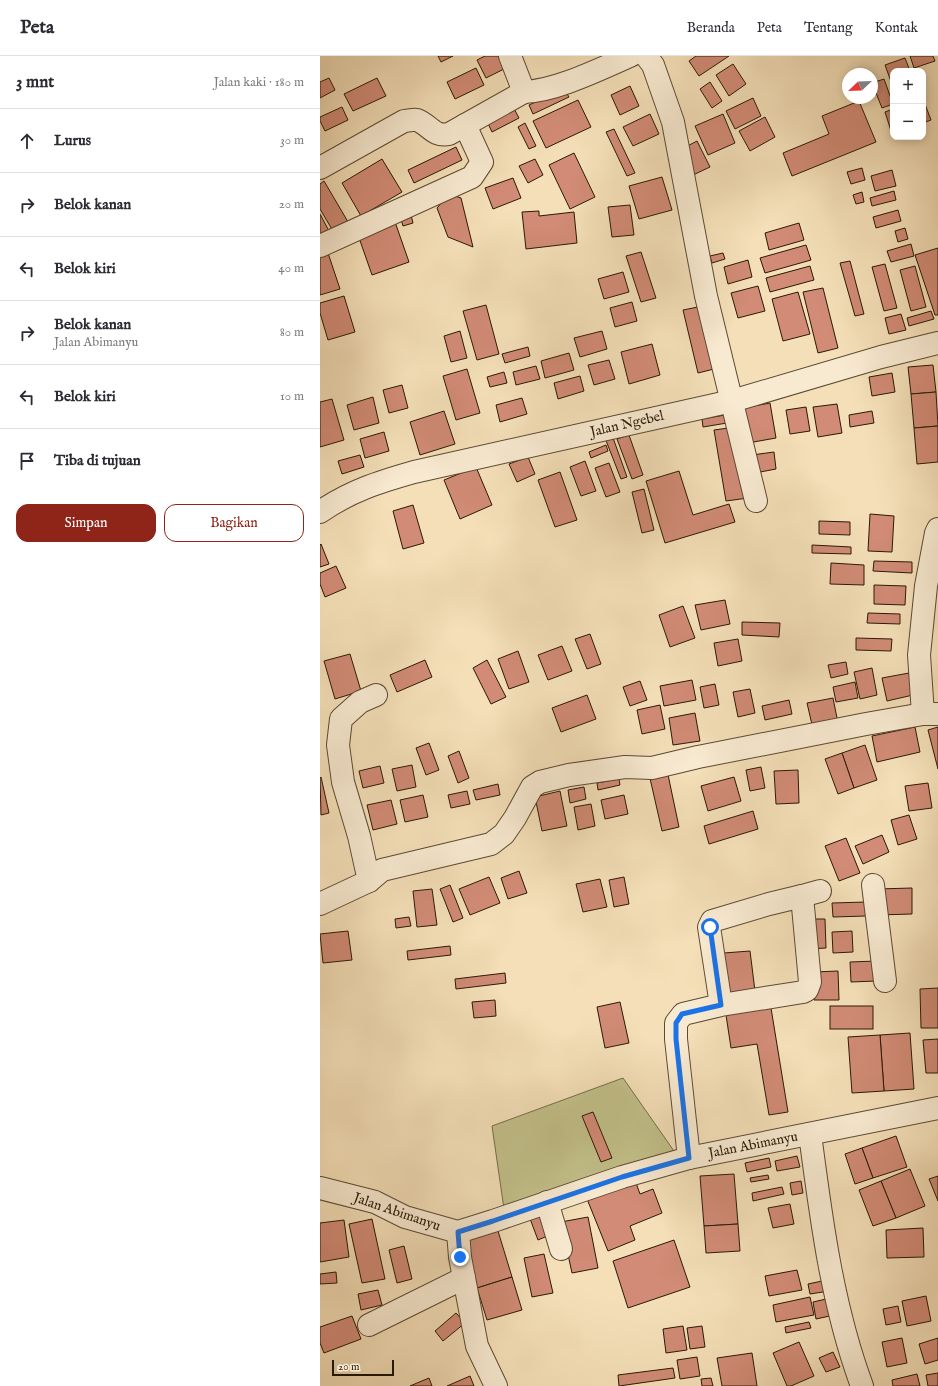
<!DOCTYPE html>
<html lang="id">
<head>
<meta charset="utf-8">
<style>
	body { margin:0; font-family:"IM FELL English",serif; background:#f2f2f3; color:#2b2b33 }
	.controls { position:absolute; right:12px; top:12px; display:grid; overflow:hidden; border-radius:8px; box-shadow:0 2px 10px #0003 }
	.controls button { width:36px; height:36px; display:grid; place-items:center; padding:0; border:0; border-bottom:1px solid #e1e1e2; background:#fff; color:#2b2b33; font:20px sans-serif }
	.compass { position:absolute; left:522px; top:12px; width:36px; height:36px; border-radius:50%; background:#fff; box-shadow:0 2px 10px #0003; rotate:247deg }
	.scale { position:absolute; left:12px; bottom:10px; width:62px; box-sizing:border-box; padding-left:4px; border:2px solid #2a1905; border-top:0; font-size:11px; line-height:14px; white-space:nowrap; color:#2a1905; -webkit-text-stroke:3px #f8ead1; paint-order:stroke }
	.stop { position:absolute; width:12px; height:12px; margin:-9px; border:3px solid #1a73e8; border-radius:50%; background:#fff }
	.stop.end { background:#1a73e8; border-color:#fff; box-shadow:0 1px 4px #0008 }
	.list { margin:0; padding:0; list-style:none }
	h2 { display:flex; justify-content:space-between; align-items:center; height:52px; margin:0; padding:0 16px; font-size:17px }
	h2 small { font-size:13px; font-weight:400; color:#7c7c81 }
	.list li { display:grid; grid-template-columns:26px 1fr auto; gap:12px; align-items:center; box-sizing:border-box; height:64px; padding:0 16px; border-top:1px solid #e1e1e2 }
	.list b { display:block; font-size:15px; white-space:nowrap }
	.list p { margin:0; font-size:13px; white-space:nowrap; color:#7c7c81 }
	.list em { font-size:13px; font-style:normal; color:#7c7c81 }
	.actions { display:flex; gap:8px; padding:12px 16px }
	.actions a { flex:1; padding:9px 0; border:1px solid #8f2418; border-radius:12px; text-align:center; font-size:14px; color:#8f2418 }
	.actions .main { background:#8f2418; color:#fff }
	.icon { flex:none; width:22px; height:22px; fill:none; stroke:currentColor; stroke-width:2; stroke-linecap:round; stroke-linejoin:round }
	.map { position:relative; flex:none; width:618px; height:1330px; overflow:hidden }
	header { display:flex; align-items:center; gap:24px; box-sizing:border-box; height:56px; padding:0 20px; background:#fff; border-bottom:1px solid #e1e1e2 }
	header strong { font-size:19px }
	nav { display:flex; gap:22px; margin-inline-start:auto; font-size:14px }
	main { display:flex }
	aside { flex:1; background:#fff }
	.map>svg:first-child { display:block }
	.green { fill:#c2c08a; stroke:#766c48 }
	.building { fill:#d18b76; stroke:#2a1905 }
	.lines { fill:none; stroke-linecap:round; stroke-linejoin:round }
	.minor-casing { stroke:#5c4a32; stroke-width:24 }
	.minor { stroke:#f8ead1; stroke-width:22 }
	.route { stroke:#1a73e8; stroke-width:5 }
	.labels { text-anchor:middle; dominant-baseline:central; stroke-width:3; stroke-linejoin:round; paint-order:stroke }
	.street-label { font-size:14px; fill:#2a1905; stroke:#f8ead1 }
</style>
</head>
<body>
<header>
<strong>Peta</strong>
<nav><a>Beranda</a><a>Peta</a><a>Tentang</a><a>Kontak</a></nav>
</header>
<main>
<aside>
<h2>3 mnt<small>Jalan kaki · 180 m</small></h2>
<ul class="list">
<li><svg class="icon" aria-label="ahead" viewBox="0 0 24 24"><path d="M12 20V5M6 11l6-6 6 6"/></svg><div><b>Lurus</b></div><em>30 m</em></li>
<li><svg class="icon" aria-label="right" viewBox="0 0 24 24"><path d="M7 20v-9h11M14 6l5 5-5 5"/></svg><div><b>Belok kanan</b></div><em>20 m</em></li>
<li><svg class="icon" aria-label="left" viewBox="0 0 24 24"><path d="M17 20v-9H6M10 6l-5 5 5 5"/></svg><div><b>Belok kiri</b></div><em>40 m</em></li>
<li><svg class="icon" aria-label="right" viewBox="0 0 24 24"><path d="M7 20v-9h11M14 6l5 5-5 5"/></svg><div><b>Belok kanan</b><p>Jalan Abimanyu</p></div><em>80 m</em></li>
<li><svg class="icon" aria-label="left" viewBox="0 0 24 24"><path d="M17 20v-9H6M10 6l-5 5 5 5"/></svg><div><b>Belok kiri</b></div><em>10 m</em></li>
<li><svg class="icon" aria-label="arrive" viewBox="0 0 24 24"><path d="M6 21V4h12l-3 4 3 4H6"/></svg><div><b>Tiba di tujuan</b></div></li>
</ul>
<div class="actions"><a class="main">Simpan</a><a>Bagikan</a></div>
</aside>
<div class="map">
<svg width="618" height="1330" viewBox="0 0 618 1330">
	<rect width="100%" height="100%" fill="#f4dfb8"/>
	<filter id="stains"><feTurbulence type="fractalNoise" baseFrequency=".005" numOctaves="4"/><feColorMatrix values="0 0 0 0 .2 0 0 0 0 .09 0 0 0 0 .02 0 0 0 .5 -.17"/></filter>
	<radialGradient id="worn" r=".72"><stop offset=".6" stop-color="#630" stop-opacity="0"/><stop offset="1" stop-color="#630" stop-opacity=".3"/></radialGradient>
	<polygon class="green" points="303,1022 354,1095 184,1153 172,1070"/>
	<g class="building">
		<polygon points="118,0 133,0 121,6"/>
		<polygon points="165,0 183,0 188,11 166,22 157,4"/>
		<polygon points="376,0 409,0 379,20 369,5"/>
		<polygon points="590,0 613,0 615,5 594,12"/>
		<polygon points="585,2 590,15 573,15 573,31 565,9"/>
		<polygon points="413,8 426,28 409,40 396,19"/>
		<polygon points="156,12 164,29 135,43 127,26"/>
		<polygon points="9,22 15,34 0,42 0,26"/>
		<polygon points="57,22 66,40 33,55 24,38"/>
		<polygon points="564,23 573,48 562,52 552,27"/>
		<polygon points="390,26 402,45 392,52 380,33"/>
		<polygon points="310,30 319,50 300,59 291,39"/>
		<polygon points="244,33 249,41 213,58 209,49"/>
		<polygon points="433,42 441,60 415,73 406,55"/>
		<polygon points="603,43 611,64 603,67"/>
		<polygon points="258,44 271,71 226,92 213,65"/>
		<polygon points="539,45 556,86 472,120 463,97 509,78 502,60"/>
		<polygon points="191,47 199,62 172,76 165,61"/>
		<polygon points="22,51 28,64 5,75 0,65 0,61"/>
		<polygon points="573,53 573,78 572,78 565,56"/>
		<polygon points="330,58 339,78 313,90 303,71"/>
		<polygon points="403,58 415,87 388,99 375,70"/>
		<polygon points="445,61 455,81 430,95 419,75"/>
		<polygon points="205,67 216,90 209,93 198,71"/>
		<polygon points="294,73 315,117 307,120 286,76"/>
		<polygon points="377,85 390,111 373,119 360,94"/>
		<polygon points="136,91 142,104 94,127 88,114"/>
		<polygon points="254,97 275,141 250,153 229,109"/>
		<polygon points="62,103 82,136 41,160 22,127"/>
		<polygon points="215,103 223,119 208,127 199,110"/>
		<polygon points="542,112 545,124 531,128 527,116"/>
		<polygon points="572,114 576,130 555,135 551,120"/>
		<polygon points="342,121 352,154 319,163 309,130"/>
		<polygon points="193,122 201,142 173,153 165,132"/>
		<polygon points="4,125 31,171 16,180 0,153 0,128"/>
		<polygon points="574,135 576,144 552,150 550,142"/>
		<polygon points="542,136 544,146 536,148 533,139"/>
		<polygon points="129,138 141,142 153,191 128,181 117,152"/>
		<polygon points="310,149 314,179 292,181 288,151"/>
		<polygon points="89,151 93,167 83,170 78,154"/>
		<polygon points="578,154 581,165 556,172 553,161"/>
		<polygon points="219,155 219,160 254,156 257,187 206,193 202,156"/>
		<polygon points="0,158 9,175 0,180"/>
		<polygon points="74,163 89,206 52,219 37,176"/>
		<polygon points="479,167 484,184 449,194 445,177"/>
		<polygon points="585,172 588,183 578,186 575,175"/>
		<polygon points="591,188 594,200 571,206 567,195"/>
		<polygon points="486,189 491,204 445,217 440,202"/>
		<polygon points="6,191 20,233 0,239 0,193"/>
		<polygon points="618,192 618,259 615,259 595,199"/>
		<polygon points="321,196 336,242 321,246 306,200"/>
		<polygon points="403,197 405,203 392,207 390,200"/>
		<polygon points="428,204 432,221 408,228 404,211"/>
		<polygon points="530,205 544,258 535,260 520,207"/>
		<polygon points="565,208 577,252 564,255 552,211"/>
		<polygon points="490,210 494,224 450,236 446,222"/>
		<polygon points="595,210 606,251 591,255 580,214"/>
		<polygon points="303,216 309,236 284,243 278,223"/>
		<polygon points="438,230 445,255 418,262 411,237"/>
		<polygon points="503,232 518,292 498,297 483,236"/>
		<polygon points="478,236 490,278 463,285 452,243"/>
		<polygon points="24,240 35,276 8,284 0,257 0,247"/>
		<polygon points="312,246 317,265 295,271 290,252"/>
		<polygon points="166,249 179,298 157,304 143,255"/>
		<polygon points="383,250 398,312 378,317 363,254"/>
		<polygon points="611,255 614,263 589,270 587,262"/>
		<polygon points="581,258 586,274 569,278 565,262"/>
		<polygon points="140,275 147,302 131,306 124,280"/>
		<polygon points="282,275 287,293 260,301 254,282"/>
		<polygon points="332,288 340,319 309,328 301,296"/>
		<polygon points="208,291 210,300 185,307 182,298"/>
		<polygon points="249,297 254,314 225,322 221,305"/>
		<polygon points="289,304 295,323 274,329 268,309"/>
		<polygon points="613,309 616,336 591,338 588,311"/>
		<polygon points="216,310 220,323 196,329 193,316"/>
		<polygon points="147,313 160,357 136,364 123,320"/>
		<polygon points="184,316 187,327 170,331 167,321"/>
		<polygon points="572,317 575,336 552,340 549,321"/>
		<polygon points="260,320 264,335 238,343 234,327"/>
		<polygon points="82,329 88,352 69,357 63,334"/>
		<polygon points="616,336 618,370 594,372 591,338"/>
		<polygon points="53,341 59,367 34,374 27,349"/>
		<polygon points="202,342 207,358 180,366 176,349"/>
		<polygon points="12,343 24,384 0,391 0,346"/>
		<polygon points="450,347 456,382 428,387 423,352"/>
		<polygon points="517,348 522,377 498,381 493,351"/>
		<polygon points="486,351 490,375 470,378 466,354"/>
		<polygon points="124,355 135,388 100,399 90,366"/>
		<polygon points="552,355 554,367 530,371 529,359"/>
		<polygon points="405,359 407,367 383,371 382,363"/>
		<polygon points="618,370 618,406 597,408 594,372"/>
		<polygon points="416,371 428,442 406,445 394,374"/>
		<polygon points="64,376 69,395 45,402 40,383"/>
		<polygon points="292,379 307,421 301,423 285,382"/>
		<polygon points="309,379 323,419 312,423 297,383"/>
		<polygon points="286,389 288,395 271,402 269,396"/>
		<polygon points="454,396 456,413 435,417 432,399"/>
		<polygon points="40,399 44,411 22,418 18,405"/>
		<polygon points="208,401 215,418 197,426 189,408"/>
		<polygon points="265,405 276,435 261,440 250,411"/>
		<polygon points="289,407 300,436 286,441 275,412"/>
		<polygon points="156,411 172,449 140,463 124,424"/>
		<polygon points="359,415 373,459 409,448 415,466 345,487 326,425"/>
		<polygon points="240,416 257,464 235,471 218,424"/>
		<polygon points="324,433 334,474 322,477 312,436"/>
		<polygon points="93,449 104,487 83,493 73,455"/>
		<polygon points="550,458 574,460 572,496 548,495"/>
		<polygon points="499,465 530,466 530,479 499,478"/>
		<polygon points="1,488 9,508 0,511 0,489"/>
		<polygon points="492,489 531,491 531,498 492,497"/>
		<polygon points="554,505 592,506 592,517 553,515"/>
		<polygon points="511,507 544,509 544,529 510,528"/>
		<polygon points="16,510 26,532 5,541 0,528 0,517"/>
		<polygon points="554,529 586,530 585,549 554,548"/>
		<polygon points="405,544 410,568 381,574 375,549"/>
		<polygon points="363,550 375,582 350,591 339,559"/>
		<polygon points="548,557 580,558 580,568 547,567"/>
		<polygon points="422,566 460,567 459,581 422,579"/>
		<polygon points="270,578 281,608 267,613 255,583"/>
		<polygon points="536,582 572,583 571,595 536,594"/>
		<polygon points="418,583 422,605 398,610 394,587"/>
		<polygon points="242,590 252,615 228,624 218,599"/>
		<polygon points="198,595 209,626 189,633 178,603"/>
		<polygon points="30,598 41,635 15,643 4,605"/>
		<polygon points="105,604 112,621 77,636 70,619"/>
		<polygon points="167,604 186,641 171,648 153,612"/>
		<polygon points="526,606 528,618 511,622 508,609"/>
		<polygon points="552,612 557,639 540,643 534,616"/>
		<polygon points="589,617 593,639 567,645 562,622"/>
		<polygon points="372,624 376,644 344,650 340,630"/>
		<polygon points="320,625 327,644 310,650 303,631"/>
		<polygon points="535,626 538,642 516,646 513,631"/>
		<polygon points="395,628 399,649 384,652 380,631"/>
		<polygon points="430,633 435,657 418,661 413,636"/>
		<polygon points="267,639 276,663 241,676 232,652"/>
		<polygon points="513,642 518,667 493,673 487,647"/>
		<polygon points="469,644 472,658 445,664 442,650"/>
		<polygon points="340,649 345,673 322,678 317,654"/>
		<polygon points="375,657 380,685 353,689 349,662"/>
		<polygon points="595,671 600,696 557,706 552,680"/>
		<polygon points="618,671 618,713 608,674"/>
		<polygon points="109,687 119,714 106,719 96,692"/>
		<polygon points="545,689 557,724 534,732 522,697"/>
		<polygon points="139,695 149,722 138,727 128,700"/>
		<polygon points="522,697 534,732 518,738 505,703"/>
		<polygon points="92,709 96,731 77,735 72,713"/>
		<polygon points="60,710 64,727 43,732 39,715"/>
		<polygon points="441,711 445,732 430,735 426,714"/>
		<polygon points="347,714 359,771 342,775 329,718"/>
		<polygon points="478,714 479,747 456,748 454,715"/>
		<polygon points="1,721 9,757 1,759 0,722"/>
		<polygon points="414,721 421,745 388,755 381,730"/>
		<polygon points="299,723 300,729 278,734 277,727"/>
		<polygon points="608,727 612,752 589,755 585,730"/>
		<polygon points="178,728 180,739 156,744 153,734"/>
		<polygon points="264,731 266,743 250,747 248,734"/>
		<polygon points="147,735 150,748 131,752 128,739"/>
		<polygon points="240,735 247,770 222,775 215,741"/>
		<polygon points="103,739 108,761 85,766 80,744"/>
		<polygon points="304,739 308,758 285,763 281,744"/>
		<polygon points="71,744 77,768 53,774 47,749"/>
		<polygon points="271,748 275,770 258,774 254,751"/>
		<polygon points="433,755 438,773 389,788 384,770"/>
		<polygon points="589,759 597,783 578,789 571,764"/>
		<polygon points="562,779 569,796 543,808 535,790"/>
		<polygon points="526,782 540,817 519,825 505,790"/>
		<polygon points="199,815 207,837 188,843 181,822"/>
		<polygon points="169,821 180,847 150,859 139,833"/>
		<polygon points="304,821 309,848 294,851 289,824"/>
		<polygon points="280,823 287,851 263,856 256,828"/>
		<polygon points="130,829 143,862 133,866 120,833"/>
		<polygon points="592,832 592,858 558,859 557,833"/>
		<polygon points="112,833 117,869 97,871 93,835"/>
		<polygon points="546,846 546,860 513,861 512,847"/>
		<polygon points="89,861 91,870 76,872 75,863"/>
		<polygon points="488,863 505,863 506,892 489,893"/>
		<polygon points="28,875 32,904 3,907 0,878"/>
		<polygon points="532,875 533,896 513,897 512,876"/>
		<polygon points="130,890 131,899 88,904 87,895"/>
		<polygon points="430,895 435,935 409,938 404,897"/>
		<polygon points="556,905 556,925 531,926 530,906"/>
		<polygon points="518,915 519,944 494,944 494,916"/>
		<polygon points="185,917 186,927 136,933 135,923"/>
		<polygon points="618,932 618,972 601,972 600,933"/>
		<polygon points="175,944 176,960 154,962 152,946"/>
		<polygon points="300,946 309,987 285,992 277,951"/>
		<rect x="510" y="950" width="43" height="23"/>
		<polygon points="451,952 468,1056 449,1059 437,988 411,992 406,959"/>
		<polygon points="590,977 594,1033 564,1035 560,979"/>
		<polygon points="560,979 564,1035 532,1037 528,981"/>
		<polygon points="618,983 618,1017 606,1017 603,984"/>
		<polygon points="273,1056 292,1102 281,1106 262,1060"/>
		<polygon points="576,1080 587,1111 553,1122 542,1092"/>
		<polygon points="542,1092 553,1122 535,1128 525,1098"/>
		<polygon points="477,1100 480,1111 457,1115 455,1105"/>
		<polygon points="449,1102 451,1111 427,1116 425,1107"/>
		<polygon points="590,1113 605,1150 576,1162 561,1125"/>
		<polygon points="414,1118 418,1168 384,1170 380,1120"/>
		<polygon points="448,1119 449,1123 431,1126 430,1122"/>
		<polygon points="618,1120 618,1145 609,1123"/>
		<polygon points="315,1124 320,1138 333,1133 342,1157 310,1170 315,1184 288,1195 267,1143"/>
		<polygon points="481,1125 483,1137 472,1139 470,1127"/>
		<polygon points="561,1125 576,1162 553,1170 539,1134"/>
		<polygon points="462,1131 464,1138 433,1145 432,1137"/>
		<polygon points="470,1148 474,1168 453,1172 448,1152"/>
		<polygon points="223,1154 232,1178 218,1184 209,1160"/>
		<polygon points="268,1161 278,1212 252,1217 241,1166"/>
		<polygon points="52,1163 65,1223 42,1227 29,1168"/>
		<polygon points="24,1164 29,1201 0,1206 0,1167"/>
		<polygon points="418,1168 420,1195 386,1197 384,1170"/>
		<polygon points="603,1172 604,1201 567,1202 566,1174"/>
		<polygon points="178,1175 192,1221 157,1232 143,1185"/>
		<polygon points="354,1184 370,1231 308,1252 293,1205"/>
		<polygon points="84,1190 92,1223 77,1227 69,1194"/>
		<polygon points="224,1198 233,1237 212,1241 204,1202"/>
		<polygon points="477,1214 482,1234 449,1240 445,1220"/>
		<polygon points="16,1216 17,1227 0,1228 0,1218"/>
		<polygon points="192,1221 202,1254 167,1264 157,1232"/>
		<polygon points="507,1224 509,1235 490,1238 488,1228"/>
		<polygon points="58,1234 62,1249 41,1254 38,1238"/>
		<polygon points="606,1240 611,1265 587,1270 582,1245"/>
		<polygon points="490,1241 494,1259 456,1266 453,1249"/>
		<polygon points="515,1241 519,1258 496,1263 493,1246"/>
		<polygon points="578,1250 581,1266 566,1269 563,1253"/>
		<polygon points="136,1257 145,1267 123,1285 115,1275"/>
		<polygon points="32,1260 41,1283 4,1297 0,1287 0,1271"/>
		<polygon points="489,1266 491,1272 466,1277 465,1271"/>
		<polygon points="363,1270 367,1294 346,1297 343,1273"/>
		<polygon points="382,1270 385,1291 370,1293 367,1272"/>
		<polygon points="582,1282 587,1307 567,1311 562,1286"/>
		<polygon points="618,1282 618,1304 605,1308 599,1288"/>
		<polygon points="479,1286 494,1320 471,1330 467,1330 453,1297"/>
		<polygon points="513,1296 520,1311 506,1316 499,1302"/>
		<polygon points="432,1297 437,1330 402,1330 397,1302"/>
		<polygon points="377,1301 380,1320 360,1323 357,1304"/>
		<polygon points="353,1312 355,1322 299,1330 298,1319"/>
		<polygon points="618,1317 618,1330 608,1330 606,1319"/>
		<polygon points="597,1318 600,1330 573,1330 572,1324"/>
		<polygon points="150,1320 154,1330 127,1330"/>
		<polygon points="109,1322 112,1330 90,1330 97,1327"/>
		<polygon points="391,1322 393,1330 382,1330 381,1323"/>
	</g>
	<g class="lines">
		<defs>
			<g id="minor">
				<path d="M190,0L204,36C236,35 280,13 310,0"/>
				<polyline points="326,0 333,9 353,66 386,240 436,445"/>
				<path d="M0,112L84,65C88,65 93,63 97,64C110,69 113,81 129,78L204,36"/>
				<polyline points="0,190 152,121 162,106 145,69"/>
				<path d="M0,456C30,435 59,426 94,416L412,345L561,301L618,287"/>
				<polyline points="603,658 599,599 606,530 616,477 618,473"/>
				<polyline points="49,825 39,780 23,726 18,689 21,663 40,646 56,639"/>
				<polyline points="553,829 565,925"/>
				<polyline points="482,840 500,835"/>
				<polyline points="0,848 49,825 62,814 171,788 184,778 195,762 212,731 220,726 249,719 305,711 332,712 378,701 546,668 603,658 618,658"/>
				<path d="M490,1078C501,1162 512,1249 542,1330"/>
				<polyline points="369,1102 356,983 356,967 363,958 401,949 483,936 487,934 490,926 482,840 449,848 392,865 389,871 401,949"/>
				<polyline points="0,1132 55,1146 85,1161 138,1176 173,1165 302,1121 369,1102 618,1052"/>
				<polyline points="227,1146 241,1193"/>
				<polyline points="138,1176 140,1201 157,1290 176,1330"/>
				<polyline points="49,1269 144,1222"/>
			</g>
		</defs>
		<use href="#minor" class="minor-casing"/>
		<use href="#minor" class="minor"/>
	</g>
	<g class="lines">
		<polyline class="route" points="140,1201 138,1176 173,1165 302,1121 369,1102 356,983 356,967 362,958 401,949 390,871"/>
	</g>
	<g class="labels">
		<g class="street-label">
			<text transform="translate(307 368) rotate(-13)">Jalan Ngebel</text>
			<text transform="translate(433 1089) rotate(-11)">Jalan Abimanyu</text>
			<text transform="translate(77 1156) rotate(19)">Jalan Abimanyu</text>
		</g>
	</g>
	<rect width="100%" height="100%" filter="url(#stains)"/>
	<rect width="100%" height="100%" fill="url(#worn)"/>
</svg>
<div class="controls">
<button>+</button>
<button>−</button>
</div>
<svg class="compass" viewBox="-18 -18 36 36"><path d="M0-13l5 13h-10z" fill="#e53935"/><path d="M0 13l5-13h-10z" fill="#7c7c81"/></svg>
<div class="scale">20 m</div>
<div class="stop" style="left:390px;top:871px"></div>
<div class="stop end" style="left:140px;top:1201px"></div>
</div>
</main>
</body>
</html>
